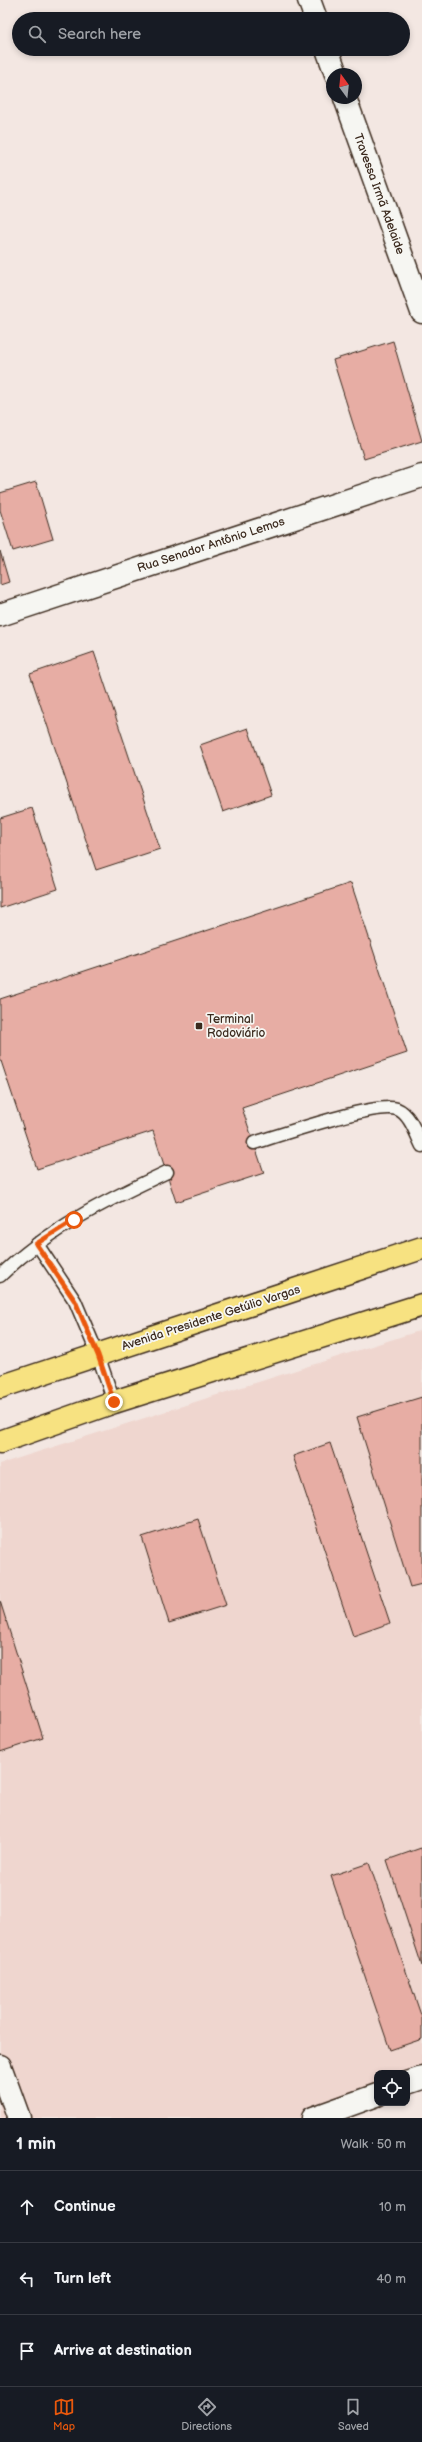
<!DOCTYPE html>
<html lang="en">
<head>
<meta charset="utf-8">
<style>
	body { margin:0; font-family:"Balsamiq Sans",sans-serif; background:#242831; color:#f1f3f6 }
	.controls { position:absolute; right:12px; bottom:12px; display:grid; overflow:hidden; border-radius:8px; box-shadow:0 2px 6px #0003 }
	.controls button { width:36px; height:36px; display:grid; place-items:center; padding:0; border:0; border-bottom:1px solid #363941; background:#171b24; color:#f1f3f6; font:20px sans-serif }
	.compass { position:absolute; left:326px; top:68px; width:36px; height:36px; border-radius:50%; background:#171b24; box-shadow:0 2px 6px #0003; rotate:345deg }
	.stop { position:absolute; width:12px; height:12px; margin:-9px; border:3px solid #ea580c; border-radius:50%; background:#fff }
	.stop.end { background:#ea580c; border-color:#fff; box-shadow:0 1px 4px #0008 }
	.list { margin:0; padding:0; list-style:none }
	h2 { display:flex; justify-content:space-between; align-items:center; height:52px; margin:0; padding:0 16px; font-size:17px }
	h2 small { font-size:13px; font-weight:400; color:#9ea1a6 }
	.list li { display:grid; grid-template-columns:26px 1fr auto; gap:12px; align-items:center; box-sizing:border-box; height:72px; padding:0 16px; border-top:1px solid #363941 }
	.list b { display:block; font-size:15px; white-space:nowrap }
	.list em { font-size:13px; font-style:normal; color:#9ea1a6 }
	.icon { flex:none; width:22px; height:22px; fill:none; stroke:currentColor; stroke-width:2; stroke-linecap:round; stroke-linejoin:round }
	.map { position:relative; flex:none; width:422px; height:2118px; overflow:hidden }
	.search { position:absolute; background:#171b24; box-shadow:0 2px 6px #0003; left:12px; right:12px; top:12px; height:44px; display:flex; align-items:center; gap:10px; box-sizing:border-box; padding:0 14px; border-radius:22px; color:#9ea1a6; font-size:15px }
	.sheet { height:268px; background:#171b24 }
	nav { display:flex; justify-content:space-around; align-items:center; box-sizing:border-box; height:56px; border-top:1px solid #363941; background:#171b24; font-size:11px; color:#9ea1a6 }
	nav a { display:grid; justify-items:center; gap:2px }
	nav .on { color:#ea580c }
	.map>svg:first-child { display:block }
	.built { fill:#efd6cf }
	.building { fill:#e7ada4; stroke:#3b2a1e }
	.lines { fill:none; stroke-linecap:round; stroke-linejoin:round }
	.service-casing { stroke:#3b2a1e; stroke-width:15 }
	.minor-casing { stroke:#3b2a1e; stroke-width:25 }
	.tertiary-casing { stroke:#3b2a1e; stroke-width:25 }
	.trunk-casing { stroke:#3b2a1e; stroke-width:25 }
	.service { stroke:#f6f6f2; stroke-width:12 }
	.minor { stroke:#f6f6f2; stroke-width:22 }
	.tertiary { stroke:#f6f6f2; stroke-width:22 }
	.trunk { stroke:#f7e281; stroke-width:22 }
	.route { stroke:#ea580c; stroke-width:5 }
	.poi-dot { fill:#3b2a1e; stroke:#f6f6f2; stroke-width:1.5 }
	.labels { text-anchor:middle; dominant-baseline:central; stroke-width:3.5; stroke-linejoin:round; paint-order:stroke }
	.street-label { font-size:12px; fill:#3b2a1e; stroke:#f6f6f2 }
	.poi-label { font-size:12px; fill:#3b2a1e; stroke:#f6f6f2; text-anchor:start }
</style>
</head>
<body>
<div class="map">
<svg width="422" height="2118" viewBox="0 0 422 2118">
	<rect width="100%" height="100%" fill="#f3e7e2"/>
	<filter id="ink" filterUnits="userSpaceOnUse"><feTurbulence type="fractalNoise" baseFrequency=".025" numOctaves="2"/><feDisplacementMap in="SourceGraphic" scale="8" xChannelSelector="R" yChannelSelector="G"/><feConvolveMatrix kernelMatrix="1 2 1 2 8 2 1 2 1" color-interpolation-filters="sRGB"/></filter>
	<g filter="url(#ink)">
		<polygon class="built" points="422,1330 422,2077 407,2073 377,2073 377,2093 309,2118 0,2118 0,1464"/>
		<g class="building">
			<polygon points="393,341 422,441 364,459 333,360"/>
			<polygon points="36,482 53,539 13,551 0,510 0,493"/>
			<polygon points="0,551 9,582 0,585"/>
			<polygon points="94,652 160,849 96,870 30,674"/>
			<polygon points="248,728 271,795 223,812 200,745"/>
			<polygon points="32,808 58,889 0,908 0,818"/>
			<polygon points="351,883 407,1053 242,1108 264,1173 176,1202 153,1131 37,1169 0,1058 0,999"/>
			<polygon points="422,1397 422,1584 410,1587 357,1417"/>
			<polygon points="330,1443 390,1623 353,1636 293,1456"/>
			<polygon points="198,1519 226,1605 169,1623 142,1537"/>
			<polygon points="0,1601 43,1738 0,1752"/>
			<polygon points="421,1848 422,1851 422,1966 387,1860"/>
			<polygon points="369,1863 422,2018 422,2039 390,2050 331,1876"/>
		</g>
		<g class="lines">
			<defs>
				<g id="service">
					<path d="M254,1143C280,1135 375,1102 397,1109C410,1114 416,1134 422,1146"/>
					<polyline points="37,1244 75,1301 98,1355 114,1402"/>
					<path d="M0,1276C48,1229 107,1200 167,1172"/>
				</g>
				<g id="minor">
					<polyline points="0,2066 19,2118"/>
					<polyline points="407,2083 422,2078"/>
					<polyline points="313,2118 377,2095"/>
				</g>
				<g id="tertiary">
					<polyline points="309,0 316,19"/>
					<polyline points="327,49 336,74"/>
					<polyline points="345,98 422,312"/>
					<polyline points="0,615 422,476"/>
				</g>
				<g id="trunk">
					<polyline points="0,1387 422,1248"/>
					<polyline points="0,1442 114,1402 422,1305"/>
				</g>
			</defs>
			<use href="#service" class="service-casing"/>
			<use href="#minor" class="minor-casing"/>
			<use href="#tertiary" class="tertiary-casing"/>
			<use href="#trunk" class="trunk-casing"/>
			<use href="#service" class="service"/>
			<use href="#minor" class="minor"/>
			<use href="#tertiary" class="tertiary"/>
			<use href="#trunk" class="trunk"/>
		</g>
	</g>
	<g class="lines" filter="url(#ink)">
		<polyline class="route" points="74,1220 36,1244 75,1301 98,1355 114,1402"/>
	</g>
	<rect class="poi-dot" x="195" y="1022" width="8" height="8" rx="2"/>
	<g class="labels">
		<g class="street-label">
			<text transform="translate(379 194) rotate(70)">Travessa Irmã Adelaide</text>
			<text transform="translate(211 545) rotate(-18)">Rua Senador Antônio Lemos</text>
			<text transform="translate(211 1318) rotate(-18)">Avenida Presidente Getúlio Vargas</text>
		</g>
		<g class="poi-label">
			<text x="207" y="1019">Terminal<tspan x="207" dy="14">Rodoviário</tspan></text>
		</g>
	</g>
</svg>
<div class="controls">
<button><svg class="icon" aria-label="locate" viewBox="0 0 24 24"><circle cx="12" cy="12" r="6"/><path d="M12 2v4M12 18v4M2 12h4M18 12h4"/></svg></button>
</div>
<svg class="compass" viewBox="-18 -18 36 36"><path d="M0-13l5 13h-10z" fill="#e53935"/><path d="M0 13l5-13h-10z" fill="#9ea1a6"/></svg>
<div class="stop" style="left:74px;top:1220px"></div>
<div class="stop end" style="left:114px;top:1402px"></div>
<div class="search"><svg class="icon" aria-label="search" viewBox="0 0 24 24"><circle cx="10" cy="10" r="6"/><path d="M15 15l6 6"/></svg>Search here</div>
</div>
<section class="sheet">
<h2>1 min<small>Walk · 50 m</small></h2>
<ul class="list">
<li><svg class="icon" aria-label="ahead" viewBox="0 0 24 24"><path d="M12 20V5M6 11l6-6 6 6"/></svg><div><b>Continue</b></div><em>10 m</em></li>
<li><svg class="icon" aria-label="left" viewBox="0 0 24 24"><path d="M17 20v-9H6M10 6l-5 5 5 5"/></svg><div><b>Turn left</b></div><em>40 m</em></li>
<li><svg class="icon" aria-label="arrive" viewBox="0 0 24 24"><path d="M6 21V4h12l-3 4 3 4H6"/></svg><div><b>Arrive at destination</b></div></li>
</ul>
</section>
<nav>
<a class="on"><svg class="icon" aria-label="map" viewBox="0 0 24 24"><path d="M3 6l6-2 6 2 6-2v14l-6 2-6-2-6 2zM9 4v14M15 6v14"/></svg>Map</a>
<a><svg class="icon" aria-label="directions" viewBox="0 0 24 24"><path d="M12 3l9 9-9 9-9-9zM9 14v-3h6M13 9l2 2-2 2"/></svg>Directions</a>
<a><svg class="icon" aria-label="saved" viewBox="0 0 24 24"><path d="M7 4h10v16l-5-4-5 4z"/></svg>Saved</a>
</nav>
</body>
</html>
